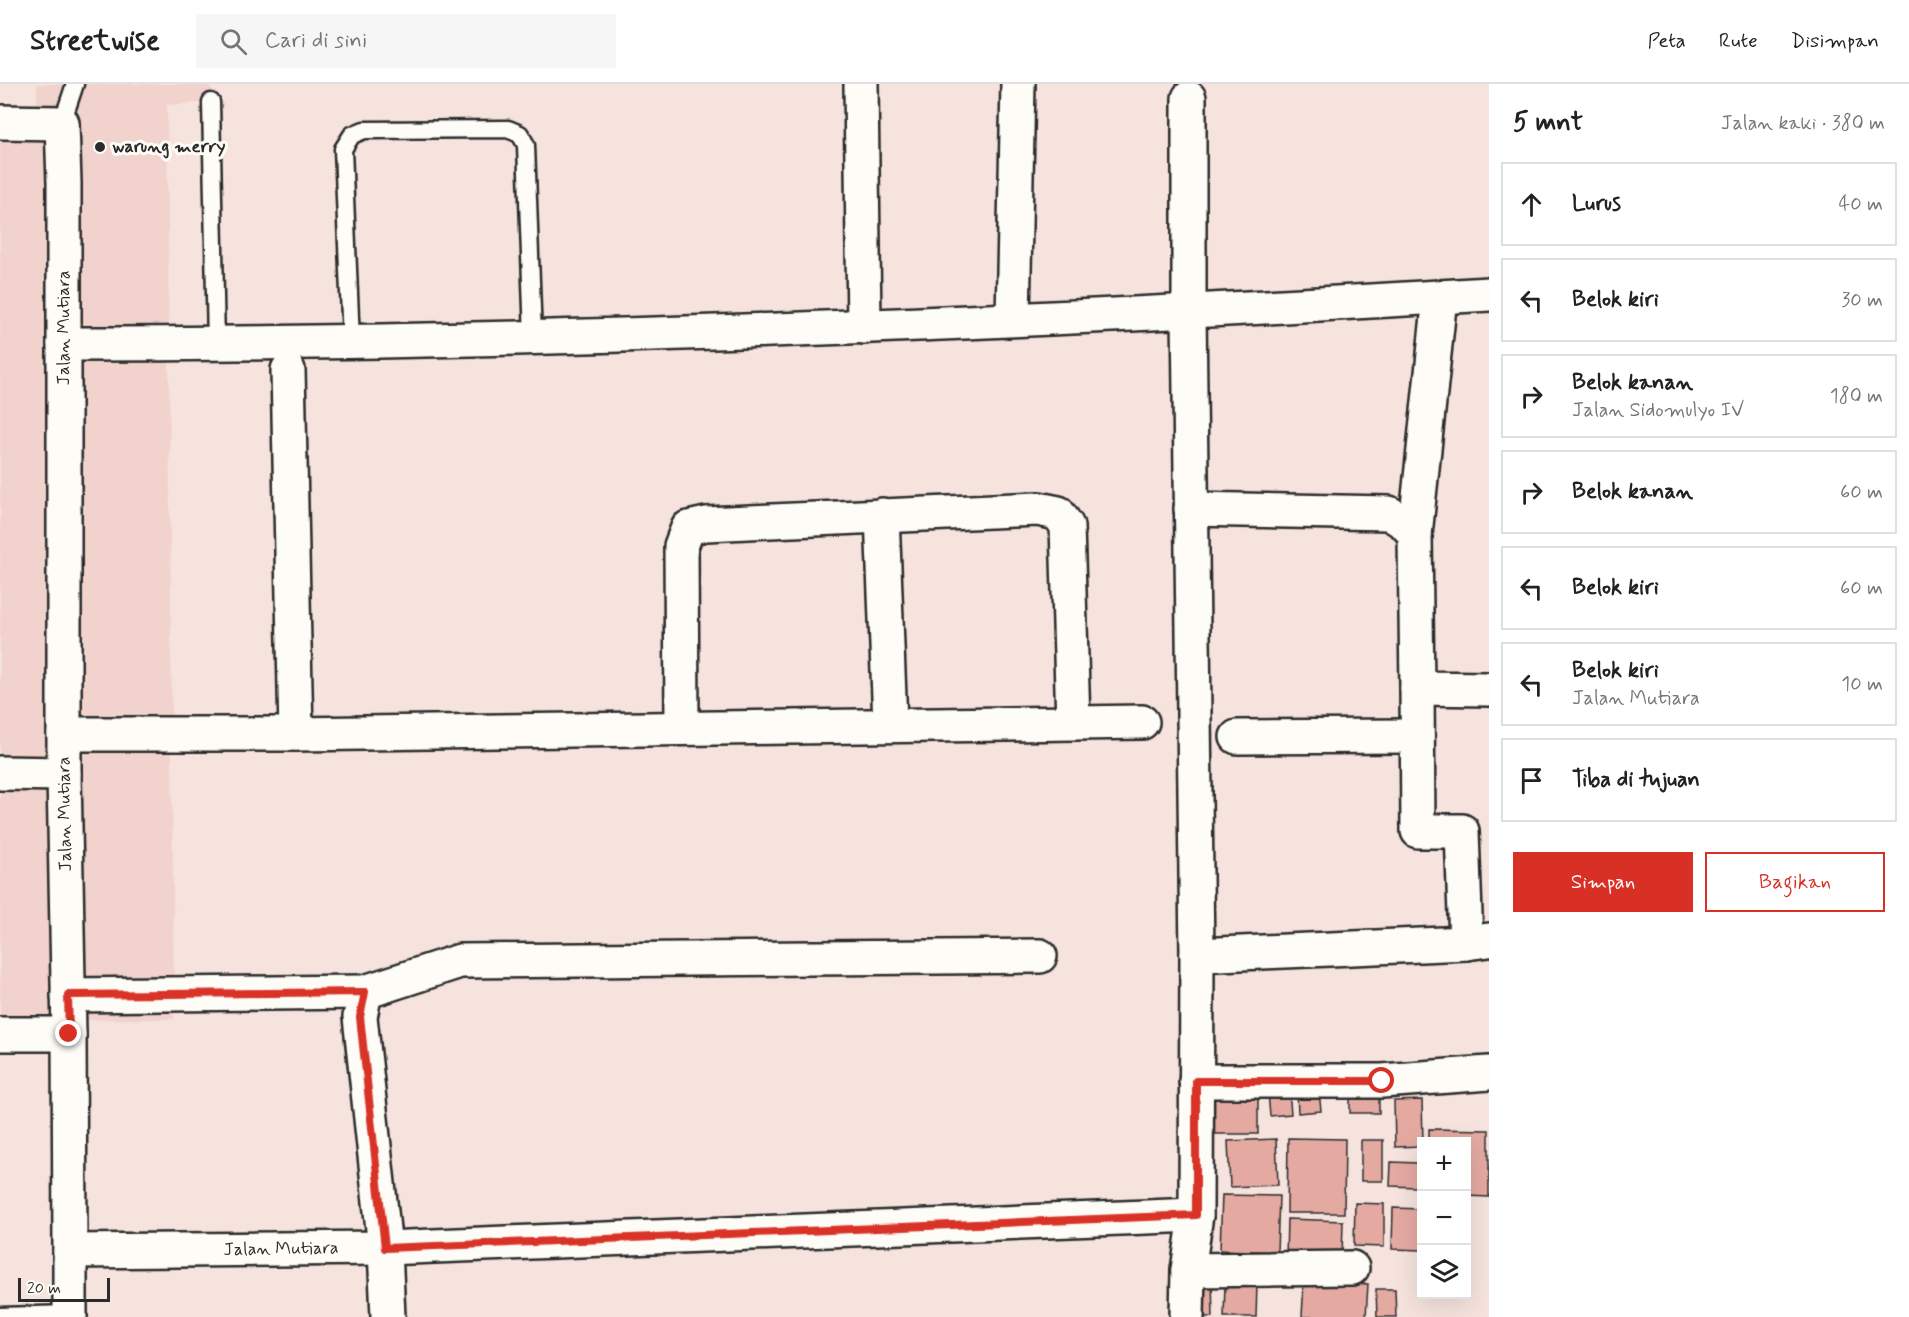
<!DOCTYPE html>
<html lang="id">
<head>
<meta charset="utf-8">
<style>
	body { margin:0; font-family:Mynerve,sans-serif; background:#f6f6f6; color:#222 }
	.controls { position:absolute; right:18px; bottom:18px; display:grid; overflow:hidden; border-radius:0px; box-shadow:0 6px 24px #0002 }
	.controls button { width:54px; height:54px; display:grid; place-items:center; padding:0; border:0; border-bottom:2px solid #e0e0e0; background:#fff; color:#222; font:30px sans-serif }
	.scale { position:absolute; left:18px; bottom:15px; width:92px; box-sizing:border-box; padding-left:6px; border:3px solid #2b2b2b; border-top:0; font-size:16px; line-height:21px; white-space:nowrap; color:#2b2b2b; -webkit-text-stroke:4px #fdfcf7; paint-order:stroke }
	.stop { position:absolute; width:18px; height:18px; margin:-14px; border:4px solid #d93025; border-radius:50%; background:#fff }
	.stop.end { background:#d93025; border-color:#fff; box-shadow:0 2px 6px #0008 }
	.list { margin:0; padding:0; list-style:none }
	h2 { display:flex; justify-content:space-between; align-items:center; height:78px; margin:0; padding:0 24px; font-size:26px }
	h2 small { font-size:20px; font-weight:400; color:#767676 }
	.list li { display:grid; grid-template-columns:39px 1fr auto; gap:18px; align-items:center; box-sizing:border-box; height:84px; margin:0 12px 12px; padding:0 12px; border:2px solid #e0e0e0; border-radius:0px }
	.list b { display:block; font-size:22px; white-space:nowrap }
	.list p { margin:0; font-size:20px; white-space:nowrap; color:#767676 }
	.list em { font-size:20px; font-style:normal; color:#767676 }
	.actions { display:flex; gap:12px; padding:18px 24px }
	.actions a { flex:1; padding:14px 0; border:2px solid #d93025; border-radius:0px; text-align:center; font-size:21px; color:#d93025 }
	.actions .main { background:#d93025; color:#fff }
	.icon { flex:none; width:33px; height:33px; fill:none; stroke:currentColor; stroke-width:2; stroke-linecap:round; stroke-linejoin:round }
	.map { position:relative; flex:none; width:1489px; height:1233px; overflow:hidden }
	header { display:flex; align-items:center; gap:36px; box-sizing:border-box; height:84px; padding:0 30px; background:#fff; border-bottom:2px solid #e0e0e0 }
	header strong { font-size:28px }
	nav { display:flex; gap:33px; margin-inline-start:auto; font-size:21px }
	.search { width:420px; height:54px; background:#f6f6f6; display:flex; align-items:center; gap:15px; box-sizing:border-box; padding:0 21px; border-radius:0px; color:#767676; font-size:22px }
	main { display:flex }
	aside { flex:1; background:#fff }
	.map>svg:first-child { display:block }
	.built { fill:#f1d2cc }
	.building { fill:#e4aaa2; stroke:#2b2b2b; stroke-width:1.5 }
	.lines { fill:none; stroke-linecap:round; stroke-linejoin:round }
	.service-casing { stroke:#2b2b2b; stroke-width:21 }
	.minor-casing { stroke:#2b2b2b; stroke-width:38 }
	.service { stroke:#fdfcf7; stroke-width:16 }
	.minor { stroke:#fdfcf7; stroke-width:33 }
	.route { stroke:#d93025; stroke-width:8 }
	.poi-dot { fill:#2b2b2b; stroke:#fdfcf7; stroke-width:2 }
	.labels { text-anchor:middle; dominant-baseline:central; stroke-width:6; stroke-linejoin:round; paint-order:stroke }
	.poi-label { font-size:18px; font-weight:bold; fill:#2b2b2b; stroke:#fdfcf7; text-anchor:start }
	.street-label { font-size:18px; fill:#2b2b2b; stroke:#fdfcf7 }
</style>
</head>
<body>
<header>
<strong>Streetwise</strong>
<div class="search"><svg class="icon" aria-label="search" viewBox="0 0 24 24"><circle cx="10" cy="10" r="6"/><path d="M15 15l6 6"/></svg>Cari di sini</div>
<nav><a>Peta</a><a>Rute</a><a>Disimpan</a></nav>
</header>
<main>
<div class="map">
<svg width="1489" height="1233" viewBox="0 0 1489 1233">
	<rect width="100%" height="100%" fill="#f6e3de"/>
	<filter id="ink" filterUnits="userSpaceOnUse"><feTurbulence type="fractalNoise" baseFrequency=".0167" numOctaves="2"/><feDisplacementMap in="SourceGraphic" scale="12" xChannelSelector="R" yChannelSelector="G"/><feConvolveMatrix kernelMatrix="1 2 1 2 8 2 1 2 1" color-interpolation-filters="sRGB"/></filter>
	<g filter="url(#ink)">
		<polygon class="built" points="37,0 207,0 225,21 211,18 167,21 174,935 0,936 0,23 37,23"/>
		<g class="building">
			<polygon points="1289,1007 1291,1030 1270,1032 1268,1009"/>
			<polygon points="1319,1007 1321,1027 1298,1029 1297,1009"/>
			<rect x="1350" y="1009" width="29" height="20"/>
			<polygon points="1200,1014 1258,1015 1258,1050 1199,1050"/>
			<polygon points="1422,1016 1423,1058 1422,1058 1422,1062 1395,1063 1394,1017"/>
			<polygon points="1429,1045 1489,1046 1489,1113 1466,1112 1466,1058 1429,1058"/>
			<polygon points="1288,1054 1345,1055 1344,1129 1287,1129"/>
			<polygon points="1276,1055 1278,1101 1230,1103 1228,1057"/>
			<rect x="1361" y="1056" width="22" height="41"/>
			<polygon points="1391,1078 1418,1079 1417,1103 1390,1102"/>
			<polygon points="1222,1111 1279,1112 1277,1168 1220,1166"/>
			<polygon points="1355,1119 1384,1120 1384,1163 1354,1162"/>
			<polygon points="1393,1124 1422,1125 1422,1166 1392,1165"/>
			<polygon points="1287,1135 1343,1137 1342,1175 1286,1174"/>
			<polygon points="1193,1196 1212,1196 1213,1233 1195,1233"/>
			<polygon points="1304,1196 1368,1200 1366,1233 1302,1233"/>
			<polygon points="1225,1199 1257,1200 1256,1233 1224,1233"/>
			<polygon points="1376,1205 1395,1205 1396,1233 1377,1233"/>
		</g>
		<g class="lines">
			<defs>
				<g id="service">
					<polyline points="211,18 216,260"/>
					<polyline points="62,39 75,0"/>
					<polyline points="351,257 343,65 352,51 364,46 508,45 520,50 526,61 533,253"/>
					<polyline points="0,1232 70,1230"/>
				</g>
				<g id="minor">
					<polyline points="861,0 864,243"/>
					<polyline points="0,38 62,39 64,99 64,690 69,950 70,1167 385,1164 1196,1131"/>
					<polyline points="1013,235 1018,0"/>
					<path d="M64,260C540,260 1015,239 1489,210"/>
					<polyline points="288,286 296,650"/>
					<polyline points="1191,425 1389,429 1405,439 1415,451 1417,604 1489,605"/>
					<polyline points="882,431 890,640"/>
					<polyline points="1415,451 1440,213"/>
					<polyline points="1417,604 1418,747 1462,747 1466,859 1489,856"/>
					<polyline points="682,644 681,462 688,444 706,440 1038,425 1058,429 1067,442 1073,638"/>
					<polyline points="64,650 296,650 1142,638"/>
					<polyline points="1237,653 1417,652"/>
					<polyline points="0,689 64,690"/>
					<polyline points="1197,871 1466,859"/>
					<polyline points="68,911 365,908"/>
					<polyline points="0,950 69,950"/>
					<polyline points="1196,997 1382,997 1489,989"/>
					<polyline points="70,1167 70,1233"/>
					<polyline points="1188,1186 1352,1184"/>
					<polyline points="388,1233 385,1164 360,933 365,908 460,877 1040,872"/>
					<polyline points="1187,1233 1188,1186 1196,1131 1197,871 1189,228 1189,14"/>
				</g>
			</defs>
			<use href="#service" class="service-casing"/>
			<use href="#minor" class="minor-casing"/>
			<use href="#service" class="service"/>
			<use href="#minor" class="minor"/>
		</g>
	</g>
	<g class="lines" filter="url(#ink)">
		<polyline class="route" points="69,950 68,911 365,908 360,933 385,1164 1196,1131 1196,997 1382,997"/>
	</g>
	<circle class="poi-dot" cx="100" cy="63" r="6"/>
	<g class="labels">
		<g class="poi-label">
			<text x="112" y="63">warung merry</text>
		</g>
		<g class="street-label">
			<text transform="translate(64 244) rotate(-90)">Jalan Mutiara</text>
			<text transform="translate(65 730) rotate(-91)">Jalan Mutiara</text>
			<text transform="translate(281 1165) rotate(-1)">Jalan Mutiara</text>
		</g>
	</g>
</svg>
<div class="controls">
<button>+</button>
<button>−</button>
<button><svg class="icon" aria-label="layers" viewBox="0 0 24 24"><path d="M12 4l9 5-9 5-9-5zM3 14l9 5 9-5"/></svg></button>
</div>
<div class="scale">20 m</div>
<div class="stop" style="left:1382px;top:997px"></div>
<div class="stop end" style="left:69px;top:950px"></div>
</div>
<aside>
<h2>5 mnt<small>Jalan kaki · 380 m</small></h2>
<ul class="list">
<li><svg class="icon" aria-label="ahead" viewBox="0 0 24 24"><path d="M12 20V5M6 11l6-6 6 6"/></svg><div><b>Lurus</b></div><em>40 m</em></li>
<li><svg class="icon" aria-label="left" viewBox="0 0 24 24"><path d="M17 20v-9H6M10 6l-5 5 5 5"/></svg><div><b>Belok kiri</b></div><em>30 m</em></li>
<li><svg class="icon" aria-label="right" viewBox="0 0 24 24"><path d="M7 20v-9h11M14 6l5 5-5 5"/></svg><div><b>Belok kanan</b><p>Jalan Sidomulyo IV</p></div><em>180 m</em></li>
<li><svg class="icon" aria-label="right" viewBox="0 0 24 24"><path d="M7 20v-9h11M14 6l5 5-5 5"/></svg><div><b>Belok kanan</b></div><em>60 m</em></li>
<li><svg class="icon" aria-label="left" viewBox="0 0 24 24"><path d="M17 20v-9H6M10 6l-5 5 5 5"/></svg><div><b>Belok kiri</b></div><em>60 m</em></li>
<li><svg class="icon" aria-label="left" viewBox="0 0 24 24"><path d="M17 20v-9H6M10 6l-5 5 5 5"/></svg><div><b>Belok kiri</b><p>Jalan Mutiara</p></div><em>10 m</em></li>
<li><svg class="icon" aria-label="arrive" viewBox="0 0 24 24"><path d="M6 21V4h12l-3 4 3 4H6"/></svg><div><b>Tiba di tujuan</b></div></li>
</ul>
<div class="actions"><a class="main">Simpan</a><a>Bagikan</a></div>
</aside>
</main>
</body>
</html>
